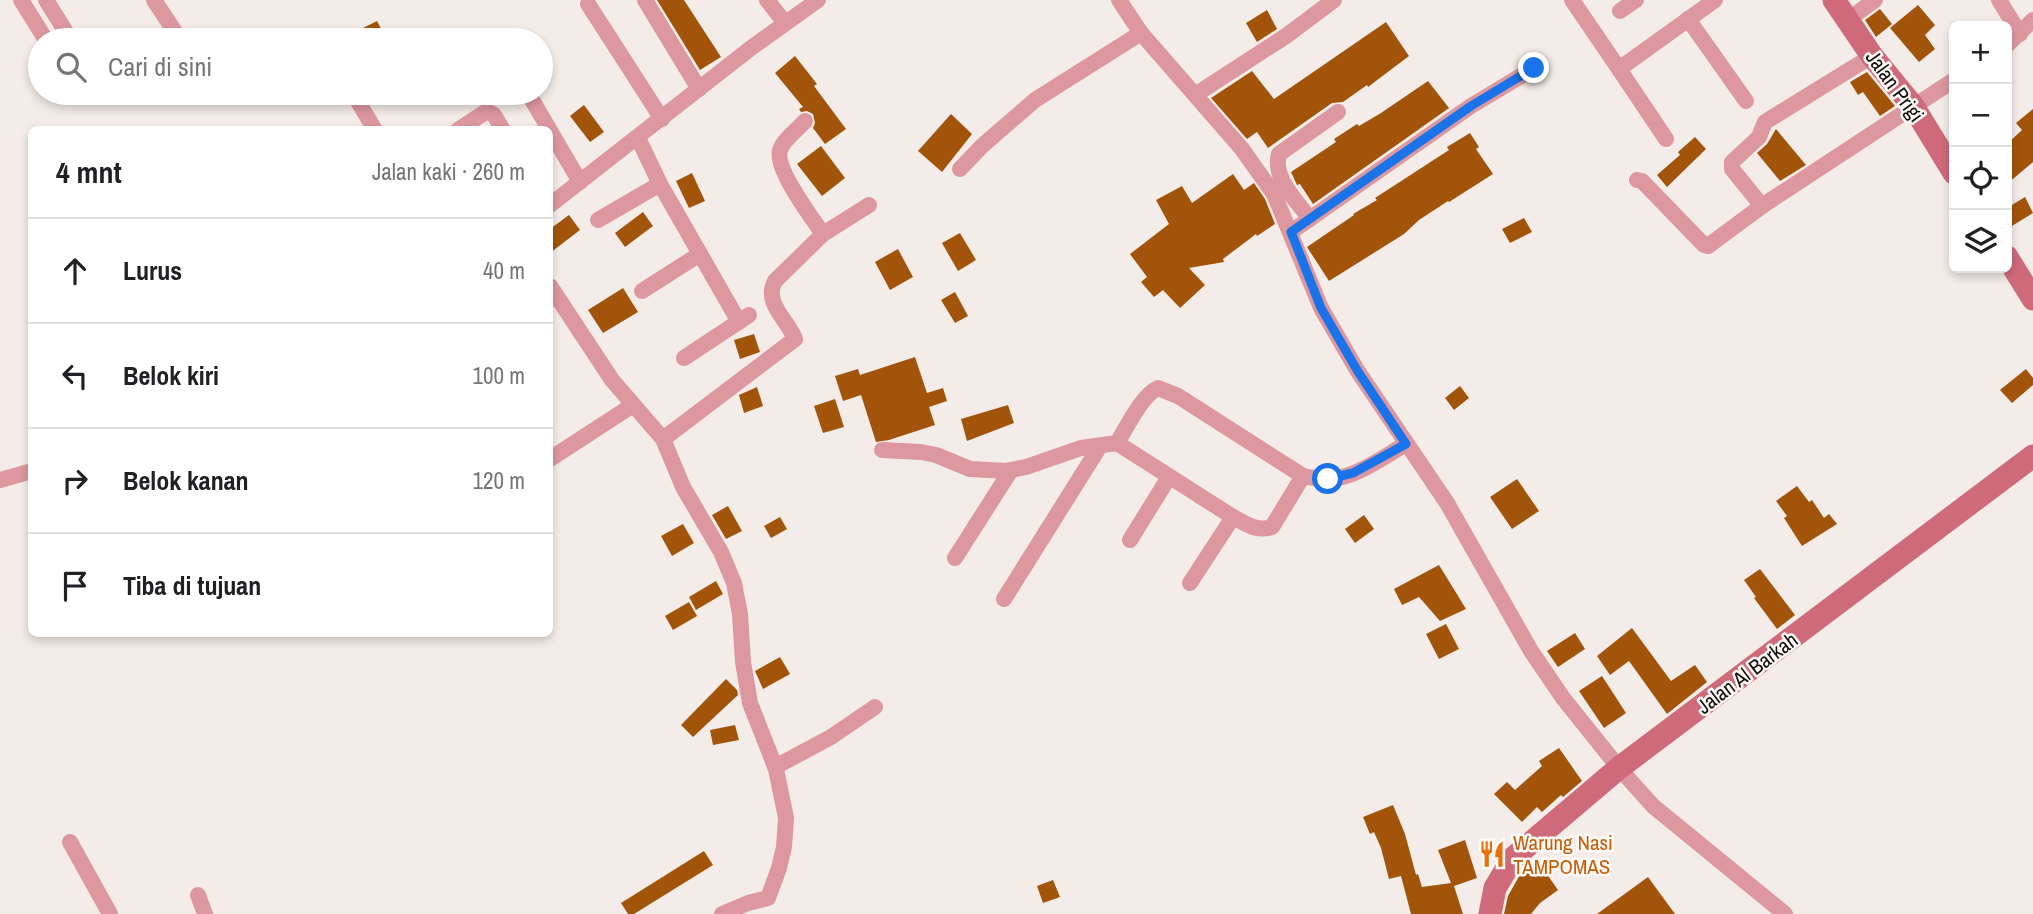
<!DOCTYPE html>
<html lang="id">
<head>
<meta charset="utf-8">
<style>
	body { margin:0; font-family:"Archivo Narrow",sans-serif; background:#f2f2f2; color:#202124 }
	.controls { position:absolute; right:21px; top:21px; display:grid; overflow:hidden; border-radius:10px; box-shadow:0 4px 10px #0003 }
	.controls button { width:63px; height:63px; display:grid; place-items:center; padding:0; border:0; border-bottom:2px solid #e0e0e0; background:#fff; color:#202124; font:35px sans-serif }
	.stop { position:absolute; width:21px; height:21px; margin:-16px; border:5px solid #1a73e8; border-radius:50%; background:#fff }
	.stop.end { background:#1a73e8; border-color:#fff; box-shadow:0 2px 7px #0008 }
	.list { margin:0; padding:0; list-style:none }
	h2 { display:flex; justify-content:space-between; align-items:center; height:91px; margin:0; padding:0 28px; font-size:30px }
	h2 small { font-size:23px; font-weight:400; color:#757577 }
	.list li { display:grid; grid-template-columns:46px 1fr auto; gap:21px; align-items:center; box-sizing:border-box; height:105px; padding:0 28px; border-top:2px solid #e0e0e0 }
	.list b { display:block; font-size:26px; white-space:nowrap }
	.list em { font-size:23px; font-style:normal; color:#757577 }
	.icon { flex:none; width:38px; height:38px; fill:none; stroke:currentColor; stroke-width:2; stroke-linecap:round; stroke-linejoin:round }
	.map { position:relative; flex:none; width:2033px; height:914px; overflow:hidden }
	.search { position:absolute; background:#fff; box-shadow:0 4px 10px #0003; left:28px; top:28px; width:525px; height:77px; display:flex; align-items:center; gap:18px; box-sizing:border-box; padding:0 24px; border-radius:38px; color:#757577; font-size:26px }
	.panel { position:absolute; background:#fff; box-shadow:0 4px 10px #0003; left:28px; top:126px; width:525px; height:511px; border-radius:10px }
	.map>svg:first-child { display:block }
	.building { fill:#a1540a }
	.lines { fill:none; stroke-linecap:round; stroke-linejoin:round }
	.street { stroke:#dd979f; stroke-width:16 }
	.secondary { stroke:#ce6a79; stroke-width:23 }
	.route { stroke:#1a73e8; stroke-width:9 }
	.labels { text-anchor:middle; dominant-baseline:central; stroke-width:5; stroke-linejoin:round; paint-order:stroke }
	.street-label { font-size:21px; fill:#13100f; stroke:#fffaf7 }
	.food-label { font-size:21px; fill:#c56008; stroke:#fffaf7; text-anchor:start }
</style>
</head>
<body>
<div class="map">
<svg width="2033" height="914" viewBox="0 0 2033 914">
	<rect width="100%" height="100%" fill="#f4ece8"/>
	<g class="building">
		<polygon points="657,0 684,0 721,57 700,70"/>
		<polygon points="1918,5 1935,25 1925,35 1935,49 1919,62 1890,28"/>
		<polygon points="1880,9 1892,24 1876,37 1865,20"/>
		<polygon points="1267,10 1277,29 1257,42 1246,23"/>
		<polygon points="377,21 387,40 339,40"/>
		<polygon points="1386,22 1409,56 1368,87 1367,85 1343,102 1332,103 1268,148 1257,132 1247,139 1211,98 1252,71 1274,99"/>
		<polygon points="795,56 817,84 814,86 846,129 825,144 813,128 815,123 813,114 807,111 801,112 799,109 803,107 775,73"/>
		<polygon points="1867,72 1895,106 1880,116 1863,92 1858,95 1850,82"/>
		<polygon points="1428,81 1449,108 1313,204 1300,184 1297,185 1291,172 1336,142 1334,139 1357,124 1359,126 1381,113"/>
		<polygon points="584,105 604,132 590,142 570,116"/>
		<polygon points="2033,109 2033,162 2007,184 2007,144 2022,130 2016,123"/>
		<polygon points="951,114 972,134 942,172 918,151"/>
		<polygon points="1776,129 1806,165 1780,181 1757,153 1767,144"/>
		<polygon points="1470,133 1479,147 1476,149 1493,174 1449,202 1448,201 1419,220 1404,234 1329,281 1307,247 1354,215 1353,214 1377,200 1375,198 1449,150 1447,147"/>
		<polygon points="1695,137 1706,149 1667,187 1657,175 1680,155 1678,152"/>
		<polygon points="821,146 845,178 822,196 797,164"/>
		<polygon points="692,173 705,201 689,208 676,181"/>
		<polygon points="1233,174 1244,190 1254,183 1265,199 1275,224 1257,236 1256,234 1223,259 1224,262 1189,268 1205,285 1180,308 1163,290 1154,297 1141,282 1147,277 1130,254 1169,224 1156,200 1182,186 1192,203"/>
		<polygon points="2025,197 2033,213 2007,229 2007,208"/>
		<polygon points="643,212 653,226 625,247 615,233"/>
		<polygon points="569,215 580,230 550,253 550,229"/>
		<polygon points="1524,218 1532,232 1510,243 1502,229"/>
		<polygon points="960,233 976,260 958,271 942,243"/>
		<polygon points="898,249 913,277 890,290 875,262"/>
		<polygon points="623,288 638,312 603,333 588,310"/>
		<polygon points="955,292 968,316 955,323 941,300"/>
		<polygon points="754,334 760,352 740,359 734,340"/>
		<polygon points="915,357 927,393 943,388 947,401 929,407 935,425 889,440 876,442 861,395 843,401 835,376 858,369 860,375"/>
		<polygon points="2026,369 2033,378 2033,385 2012,403 2000,390"/>
		<polygon points="1460,386 1469,398 1454,410 1445,398"/>
		<polygon points="757,387 763,406 744,413 739,395"/>
		<polygon points="835,399 844,427 823,433 814,406"/>
		<polygon points="1008,405 1014,423 967,441 961,419"/>
		<polygon points="1517,479 1539,511 1512,529 1490,497"/>
		<polygon points="1797,486 1809,502 1812,500 1824,518 1829,514 1837,524 1802,546 1784,518 1787,516 1776,501"/>
		<polygon points="728,506 742,531 726,539 712,515"/>
		<polygon points="1364,515 1374,529 1355,543 1345,529"/>
		<polygon points="780,517 787,529 771,538 764,526"/>
		<polygon points="683,524 694,543 672,556 661,536"/>
		<polygon points="1439,565 1466,609 1440,621 1419,597 1402,605 1394,589"/>
		<polygon points="1760,569 1795,615 1777,629 1754,598 1756,597 1744,580"/>
		<polygon points="716,581 723,594 696,610 689,597"/>
		<polygon points="689,602 697,616 673,630 665,616"/>
		<polygon points="1446,624 1459,649 1439,659 1426,634"/>
		<polygon points="1632,628 1671,681 1695,665 1707,682 1667,714 1629,661 1610,675 1597,656"/>
		<polygon points="1575,633 1585,649 1558,667 1547,651"/>
		<polygon points="780,657 790,674 763,689 755,671"/>
		<polygon points="1602,676 1626,713 1604,728 1579,691"/>
		<polygon points="726,679 737,690 738,695 693,737 681,725"/>
		<polygon points="735,725 739,740 713,745 710,730"/>
		<polygon points="1559,748 1582,781 1563,797 1561,795 1542,812 1537,807 1522,822 1494,794 1507,782 1515,790 1542,766 1539,761"/>
		<polygon points="1393,805 1405,834 1416,875 1418,874 1422,887 1451,883 1438,850 1465,840 1477,878 1454,886 1463,914 1411,914 1401,876 1389,879 1381,848 1374,832 1370,834 1363,817"/>
		<polygon points="704,851 713,865 634,914 628,914 621,903"/>
		<polygon points="1537,860 1558,890 1540,903 1531,914 1504,914 1508,896 1522,871"/>
		<polygon points="1648,877 1675,914 1597,914"/>
		<polygon points="1053,880 1060,897 1043,903 1037,886"/>
	</g>
	<g class="lines">
		<g class="street">
			<polyline points="21,0 46,40"/>
			<polyline points="46,0 71,40"/>
			<polyline points="154,0 179,38"/>
			<polyline points="645,0 699,89"/>
			<polyline points="767,0 785,23"/>
			<polyline points="1119,0 1141,33 1242,149 1274,194 1321,308 1357,370 1447,503 1531,651 1563,698 1619,768 1653,806 1785,914"/>
			<polyline points="1572,0 1619,69"/>
			<polyline points="1999,0 2020,34"/>
			<polyline points="588,4 662,119"/>
			<polyline points="1620,11 1636,0"/>
			<polyline points="1688,19 1746,101"/>
			<polyline points="1849,19 1875,0"/>
			<polyline points="2007,45 2033,20"/>
			<polyline points="353,93 375,130"/>
			<polyline points="528,93 580,182"/>
			<polyline points="1195,95 1286,36 1334,0"/>
			<path d="M805,121C798,129 783,140 780,150C774,168 812,218 823,234"/>
			<polyline points="458,130 487,111 494,115 503,130"/>
			<polyline points="638,138 660,184 739,322"/>
			<polyline points="1666,139 1619,69 1715,0"/>
			<polyline points="960,169 982,146 1035,100 1141,33"/>
			<polyline points="1637,180 1642,181 1704,245 1708,246 1762,206 1954,80"/>
			<polyline points="550,205 751,48 818,0"/>
			<polyline points="1762,206 1732,169 1732,162 1759,137 1765,122 1872,56"/>
			<path d="M1310,219C1297,201 1272,178 1279,154L1338,112"/>
			<polyline points="598,220 660,184"/>
			<polyline points="1291,232 1471,106 1534,68"/>
			<polyline points="550,286 612,380 663,439 683,487 721,552 734,583 740,614 743,662 750,703 776,769 786,818 784,847 779,868 768,898 748,903 722,914"/>
			<polyline points="642,291 700,254"/>
			<polyline points="684,358 749,315"/>
			<path d="M663,439L795,339C788,320 763,303 775,281L823,234L869,205"/>
			<path d="M1117,443L1233,517C1246,524 1257,532 1272,527L1303,476C1312,478 1322,480 1331,479C1357,477 1383,457 1406,444"/>
			<path d="M882,450L921,452L936,455L970,469L1006,471L1026,467L1081,448L1117,443C1127,427 1142,395 1158,388L1178,396L1303,476"/>
			<polyline points="550,459 633,405"/>
			<polyline points="0,480 32,471"/>
			<polyline points="1130,540 1169,477"/>
			<polyline points="955,558 1011,470"/>
			<polyline points="1190,583 1233,517"/>
			<polyline points="1004,599 1100,446"/>
			<polyline points="775,767 831,737 875,707"/>
			<polyline points="70,842 110,914"/>
			<polyline points="198,895 205,914"/>
		</g>
		<g class="secondary">
			<polyline points="1834,0 1872,56 1913,106 1954,173"/>
			<polyline points="2007,257 2033,299"/>
			<polyline points="1490,914 1495,888 1513,858 1619,768 2033,456"/>
		</g>
	</g>
	<g class="lines">
		<polyline class="route" points="1328,479 1353,473 1406,444 1357,370 1321,308 1291,232 1471,106 1534,68"/>
	</g>
	<defs>
		<symbol id="restaurant-bare" viewBox="-9 -9 18 18"><path d="M-5-6h1v4h1v-4h1v4h1v-4h1v5L-1.5 .5V6h-2V.5L-5-1ZM5-6V6H3V1.5H1.5Q1.5-4 5-6Z" fill="#e8710a" stroke="#fffaf7" stroke-width="2.5" paint-order="stroke"/></symbol>
	</defs>
	<g fill-rule="evenodd">
		<use href="#restaurant-bare" x="1473" y="835" width="38" height="38"/>
	</g>
	<g class="labels">
		<g class="street-label">
			<text transform="translate(1895 86) rotate(54)">Jalan Prigi</text>
			<text transform="translate(1747 673) rotate(-37)">Jalan Al Barkah</text>
		</g>
		<g class="food-label">
			<text x="1513" y="842">Warung Nasi<tspan x="1513" dy="24">TAMPOMAS</tspan></text>
		</g>
	</g>
</svg>
<div class="controls">
<button>+</button>
<button>−</button>
<button><svg class="icon" aria-label="locate" viewBox="0 0 24 24"><circle cx="12" cy="12" r="6"/><path d="M12 2v4M12 18v4M2 12h4M18 12h4"/></svg></button>
<button><svg class="icon" aria-label="layers" viewBox="0 0 24 24"><path d="M12 4l9 5-9 5-9-5zM3 14l9 5 9-5"/></svg></button>
</div>
<div class="stop" style="left:1328px;top:479px"></div>
<div class="stop end" style="left:1534px;top:68px"></div>
<div class="search"><svg class="icon" aria-label="search" viewBox="0 0 24 24"><circle cx="10" cy="10" r="6"/><path d="M15 15l6 6"/></svg>Cari di sini</div>
<section class="panel">
<h2>4 mnt<small>Jalan kaki · 260 m</small></h2>
<ul class="list">
<li><svg class="icon" aria-label="ahead" viewBox="0 0 24 24"><path d="M12 20V5M6 11l6-6 6 6"/></svg><div><b>Lurus</b></div><em>40 m</em></li>
<li><svg class="icon" aria-label="left" viewBox="0 0 24 24"><path d="M17 20v-9H6M10 6l-5 5 5 5"/></svg><div><b>Belok kiri</b></div><em>100 m</em></li>
<li><svg class="icon" aria-label="right" viewBox="0 0 24 24"><path d="M7 20v-9h11M14 6l5 5-5 5"/></svg><div><b>Belok kanan</b></div><em>120 m</em></li>
<li><svg class="icon" aria-label="arrive" viewBox="0 0 24 24"><path d="M6 21V4h12l-3 4 3 4H6"/></svg><div><b>Tiba di tujuan</b></div></li>
</ul>
</section>
</div>
</body>
</html>
